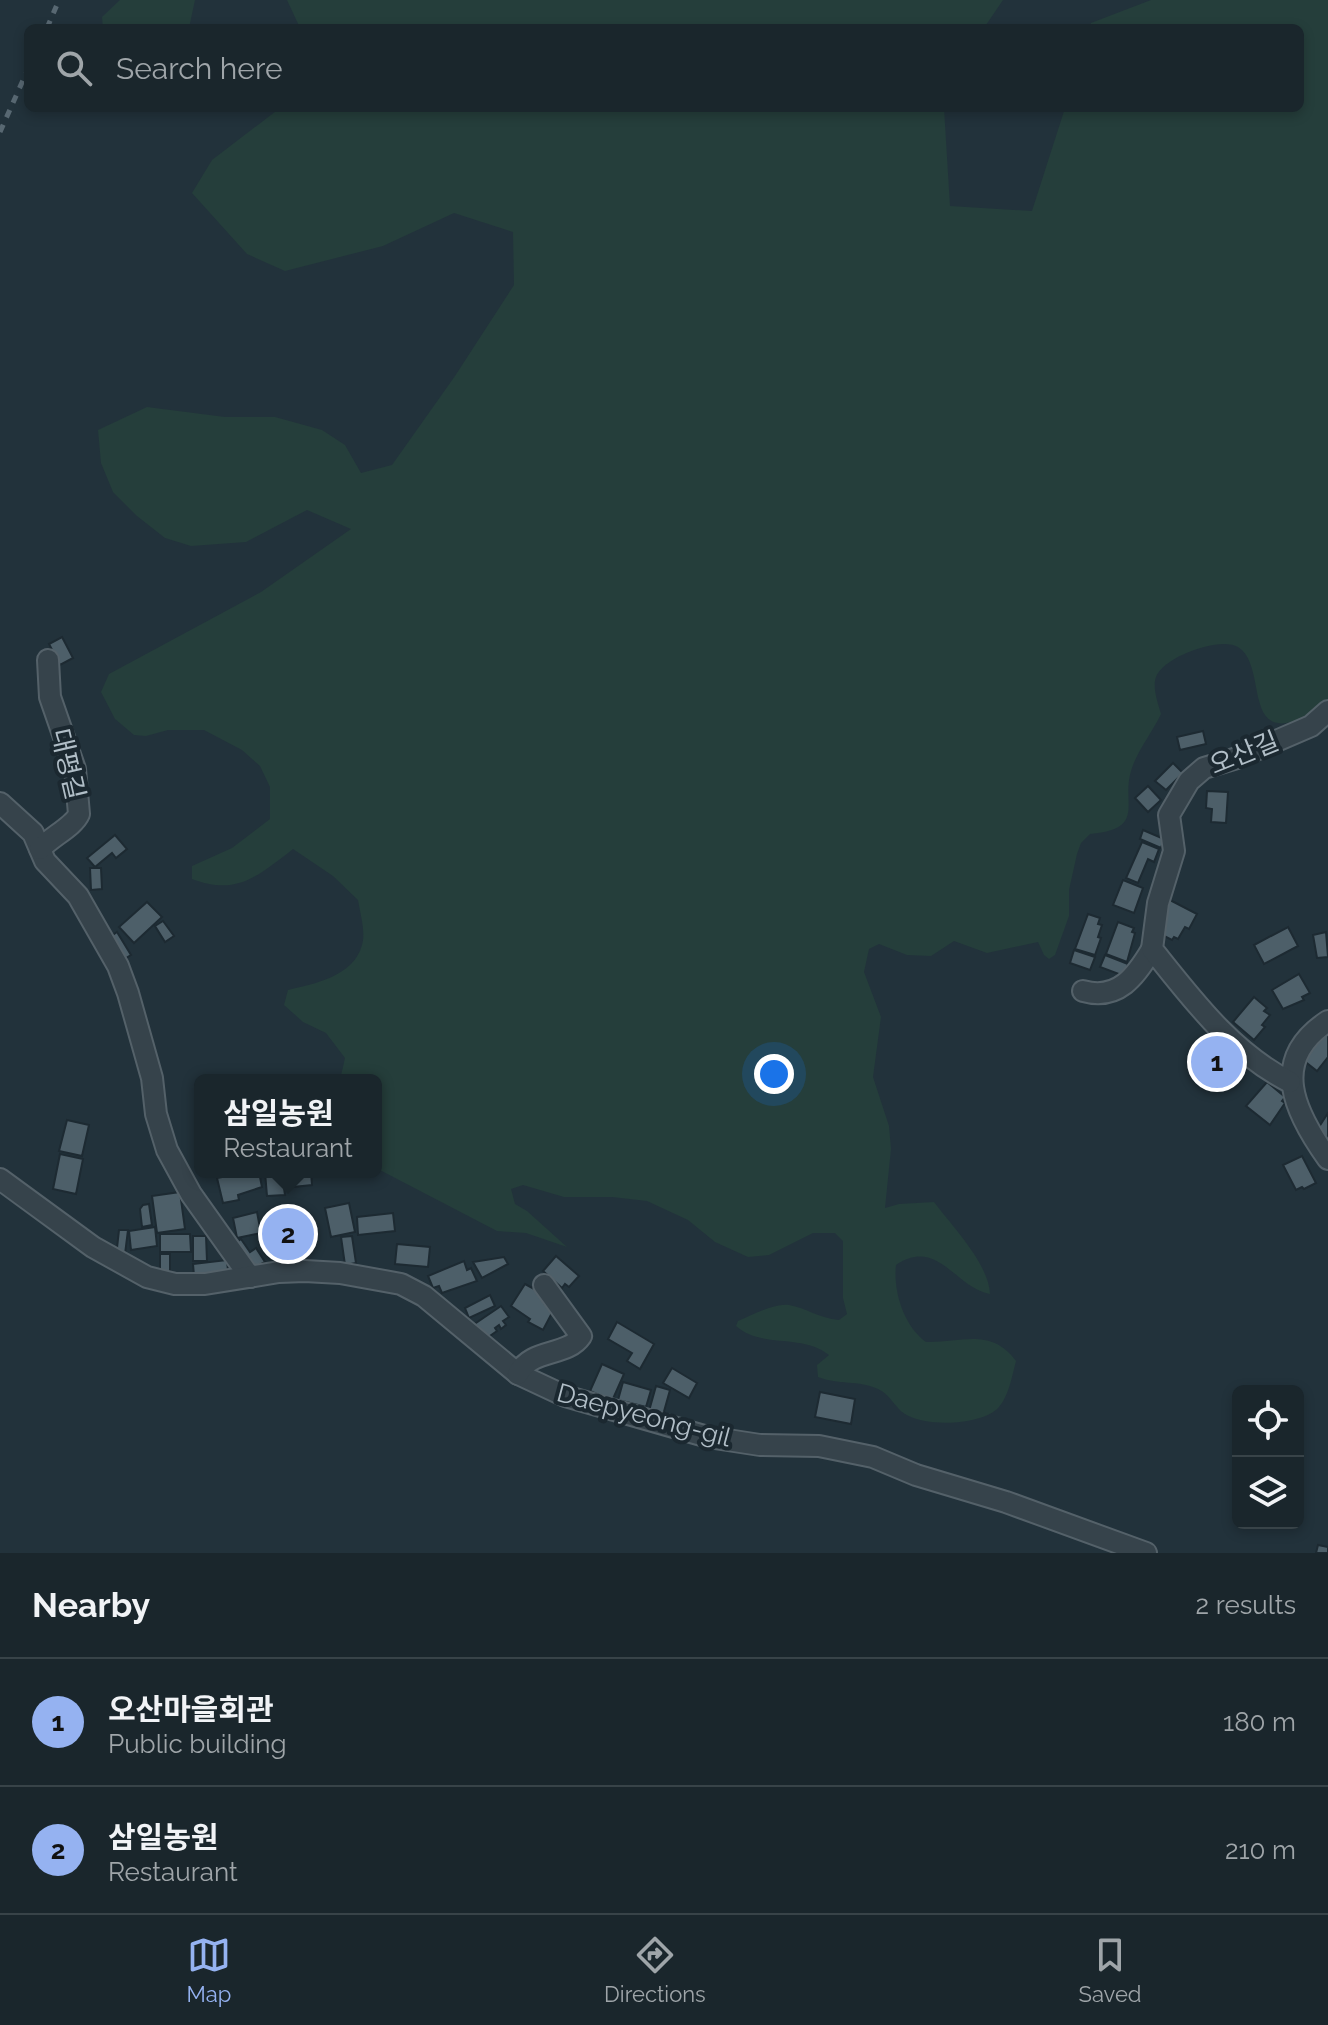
<!DOCTYPE html>
<html lang="en">
<head>
<meta charset="utf-8">
<style>
	body { margin:0; font-family:Raleway,"Noto Sans KR",sans-serif; background:#273238; color:#f1f3f6 }
	.controls { position:absolute; right:24px; bottom:24px; display:grid; overflow:hidden; border-radius:12px; box-shadow:0 4px 12px #0003 }
	.controls button { width:72px; height:72px; display:grid; place-items:center; padding:0; border:0; border-bottom:2px solid #384348; background:#1a262c; color:#f1f3f6; font:40px sans-serif }
	.you { position:absolute; left:774px; top:1074px; width:28px; height:28px; margin:-20px; border:6px solid #fff; border-radius:50%; background:#1a73e8; box-shadow:0 0 0 12px #1a73e833 }
	.badge { display:grid; place-items:center; width:52px; height:52px; border-radius:50%; background:#95b2f1; color:#111; font-size:26px; font-weight:700 }
	.pin { position:absolute; translate:-50% -50%; border:4px solid #fff; box-shadow:0 2px 8px #0006 }
	.popup { position:absolute; left:194px; top:1074px; width:188px; height:104px; box-sizing:border-box; display:grid; place-content:center; border-radius:12px; background:#1a262c; filter:drop-shadow(0 2px 6px #0005); font-size:26px; white-space:nowrap; color:#9fa5a9 }
	.popup b { font-size:30px; color:#f1f3f6 }
	.popup::after { content:''; position:absolute; left:50%; top:100%; margin-left:-16px; border:16px solid transparent; border-top-color:#1a262c }
	.list { margin:0; padding:0; list-style:none }
	h2 { display:flex; justify-content:space-between; align-items:center; height:104px; margin:0; padding:0 32px; font-size:34px }
	h2 small { font-size:26px; font-weight:400; color:#9fa5a9 }
	.list li { display:grid; grid-template-columns:52px 1fr auto; gap:24px; align-items:center; box-sizing:border-box; height:128px; padding:0 32px; border-top:2px solid #384348 }
	.list b { display:block; font-size:30px; white-space:nowrap }
	.list p { margin:0; font-size:26px; white-space:nowrap; color:#9fa5a9 }
	.list em { font-size:26px; font-style:normal; color:#9fa5a9 }
	.icon { flex:none; width:44px; height:44px; fill:none; stroke:currentColor; stroke-width:2; stroke-linecap:round; stroke-linejoin:round }
	.map { position:relative; flex:none; width:1328px; height:1553px; overflow:hidden }
	.search { position:absolute; background:#1a262c; box-shadow:0 4px 12px #0003; left:24px; right:24px; top:24px; height:88px; display:flex; align-items:center; gap:20px; box-sizing:border-box; padding:0 28px; border-radius:12px; color:#9fa5a9; font-size:30px }
	.sheet { height:360px; background:#1a262c }
	nav { display:flex; justify-content:space-around; align-items:center; box-sizing:border-box; height:112px; border-top:2px solid #384348; background:#1a262c; font-size:22px; color:#9fa5a9 }
	nav a { display:grid; justify-items:center; gap:4px }
	nav .on { color:#95b2f1 }
	.map>svg:first-child { display:block }
	.green { fill:#253e3b }
	.building { fill:#4d5f69; stroke:#1d2a32; stroke-width:2 }
	.lines { fill:none; stroke-linecap:round; stroke-linejoin:round }
	.minor-casing { stroke:#546169; stroke-width:24 }
	.minor { stroke:#36434b; stroke-width:20 }
	.rail { stroke:#586872; stroke-width:5; stroke-dasharray:8 8; stroke-linecap:butt }
	.labels { text-anchor:middle; dominant-baseline:central; stroke-width:8; stroke-linejoin:round; paint-order:stroke }
	.street-label { font-size:26px; fill:#b1bec7; stroke:#1b2830 }
</style>
</head>
<body>
<div class="map">
<svg width="1328" height="1553" viewBox="0 0 1328 1553">
	<rect width="100%" height="100%" fill="#22323b"/>
	<g class="green">
		<polygon points="120,0 195,0 189,28 103,28 102,17"/>
		<polygon points="287,0 1003,0 984,28 300,28"/>
		<path d="M1151,0H1328V700C1319,712 1306,718 1291,722C1245,734 1266,664 1238,647C1220,636 1163,657 1156,677C1152,688 1158,703 1161,714C1153,731 1136,753 1131,771C1121,803 1147,829 1090,834L1081,843L1077,854L1069,890V916L1055,955L1049,959L1044,955L1038,942L987,953L954,941L931,956L907,955L879,944L869,949L864,972L881,1017L873,1077L889,1126L891,1149L885,1208L899,1204L934,1202C952,1226 989,1264 990,1294C954,1287 938,1237 896,1265C893,1292 904,1326 926,1342C961,1343 991,1327 1016,1361C1012,1376 1009,1395 999,1407C982,1426 925,1427 905,1414C895,1408 890,1394 878,1389C859,1380 838,1385 818,1377L817,1365L829,1355C802,1333 762,1349 736,1326L738,1321C752,1315 774,1303 789,1305C806,1308 819,1318 839,1320L847,1314L843,1298V1241L835,1233H813L769,1255L748,1257L715,1242L688,1220L647,1201L612,1197H564L523,1185L511,1189L515,1204L527,1211L567,1247L526,1233L497,1231L376,1168V1080H340L345,1058L326,1033L303,1022L284,1005L288,990C314,984 354,976 362,945C366,932 360,913 358,900L333,876L293,849C258,876 237,896 192,879V866L232,848L270,819V787L260,766L242,750L204,730H168L146,736L134,735L115,719L101,692L109,674L261,592L351,529L307,510L246,542L191,546L165,538L137,516L113,492L101,463L98,430L147,407L225,417H275L322,430L345,445L361,473L392,465L455,376L514,285L513,232L454,213L383,246L285,271L247,254L192,193L212,160L280,108H944L950,206L1032,211L1065,108H1300V28H1089L1091,23Z"/>
	</g>
	<g class="building">
		<polygon points="62,637 73,658 60,665 49,644"/>
		<polygon points="1203,731 1206,744 1180,750 1177,737"/>
		<polygon points="1173,763 1183,773 1166,790 1155,781"/>
		<polygon points="1148,786 1161,800 1148,812 1135,798"/>
		<polygon points="1207,791 1228,792 1226,823 1211,822 1212,809 1206,808"/>
		<polygon points="1143,830 1164,839 1161,848 1140,839"/>
		<polygon points="115,835 127,849 116,858 112,853 95,867 87,858"/>
		<polygon points="1142,842 1159,849 1154,862 1148,859 1138,883 1126,878"/>
		<polygon points="90,868 101,868 102,889 91,890"/>
		<polygon points="1123,880 1143,888 1134,913 1113,905"/>
		<polygon points="1170,900 1197,914 1189,929 1185,927 1178,939 1174,937 1172,940 1160,934 1163,912"/>
		<polygon points="147,902 162,917 134,943 119,927"/>
		<polygon points="1088,914 1100,918 1098,924 1102,925 1098,937 1101,938 1095,955 1075,949"/>
		<polygon points="163,921 174,936 165,942 155,926"/>
		<polygon points="1118,922 1134,928 1132,932 1135,933 1127,962 1106,954"/>
		<polygon points="1288,927 1298,946 1264,964 1254,945"/>
		<polygon points="117,932 131,955 121,961 107,939"/>
		<polygon points="1326,932 1328,957 1317,958 1313,935"/>
		<polygon points="1074,950 1095,957 1090,970 1070,963"/>
		<polygon points="1105,955 1128,964 1124,976 1100,967"/>
		<polygon points="1299,974 1310,993 1302,997 1304,1000 1283,1009 1272,990"/>
		<polygon points="1254,997 1267,1008 1264,1011 1270,1015 1262,1025 1265,1027 1254,1040 1233,1022"/>
		<polygon points="1324,1032 1328,1035 1328,1057 1317,1071 1303,1060"/>
		<polygon points="1220,1038 1241,1056 1215,1085 1194,1067"/>
		<polygon points="1267,1082 1285,1097 1282,1101 1285,1103 1270,1125 1246,1106"/>
		<polygon points="1328,1113 1328,1140 1319,1127"/>
		<polygon points="67,1120 89,1125 82,1156 59,1151"/>
		<polygon points="60,1154 83,1159 76,1194 53,1189"/>
		<polygon points="1302,1156 1316,1183 1304,1189 1302,1187 1296,1190 1283,1165"/>
		<polygon points="248,1172 259,1172 262,1187 238,1195 239,1200 223,1203 217,1178"/>
		<polygon points="265,1172 311,1172 312,1185 284,1188 285,1195 267,1196"/>
		<polygon points="180,1192 185,1229 157,1233 152,1196"/>
		<polygon points="349,1203 355,1232 331,1237 325,1208"/>
		<polygon points="149,1204 152,1225 142,1227 140,1209 143,1205"/>
		<polygon points="257,1212 261,1233 237,1238 233,1218"/>
		<polygon points="393,1213 395,1231 358,1235 357,1217"/>
		<polygon points="302,1222 304,1242 274,1245 272,1225"/>
		<polygon points="155,1227 157,1246 131,1250 129,1231"/>
		<polygon points="119,1230 128,1230 125,1254 117,1248"/>
		<polygon points="160,1234 190,1234 191,1252 160,1252"/>
		<polygon points="193,1236 206,1236 207,1261 193,1261"/>
		<polygon points="352,1236 356,1263 345,1265 341,1237"/>
		<polygon points="241,1239 250,1252 256,1248 265,1262 250,1270 233,1245"/>
		<polygon points="397,1244 430,1247 428,1267 395,1264"/>
		<rect x="160" y="1254" width="10" height="19"/>
		<polygon points="556,1256 579,1276 569,1287 565,1284 562,1288 543,1271"/>
		<polygon points="504,1257 508,1264 482,1278 473,1262"/>
		<polygon points="227,1260 228,1271 194,1276 193,1264"/>
		<polygon points="464,1261 467,1270 471,1268 477,1281 442,1293 439,1286 433,1288 428,1276"/>
		<polygon points="525,1284 549,1297 545,1304 554,1309 543,1330 528,1322 530,1319 511,1306"/>
		<polygon points="490,1295 495,1306 469,1318 465,1308"/>
		<polygon points="501,1306 509,1317 503,1321 506,1325 501,1329 499,1325 495,1328 497,1331 484,1340 473,1325"/>
		<polygon points="617,1322 654,1344 640,1369 627,1361 632,1353 608,1339"/>
		<polygon points="602,1364 624,1374 612,1401 590,1391"/>
		<polygon points="672,1368 697,1383 689,1398 663,1383"/>
		<polygon points="623,1382 651,1390 646,1407 618,1400"/>
		<polygon points="656,1386 670,1390 663,1415 649,1411"/>
		<polygon points="820,1392 855,1399 851,1424 815,1417"/>
		<polygon points="1318,1545 1328,1547 1328,1553 1316,1553"/>
	</g>
	<g class="lines">
		<defs>
			<g id="minor">
				<polyline points="0,803 33,833 45,861 78,896 118,966 128,993 152,1078 156,1114 167,1150 191,1194 250,1277"/>
				<path d="M40,849C51,837 74,826 79,814L75,769L50,697L48,660"/>
				<path d="M1083,991C1118,1001 1136,976 1152,949"/>
				<path d="M1328,1021C1268,1060 1295,1113 1328,1159"/>
				<path d="M1290,1082C1232,1053 1192,999 1152,949L1158,903L1174,851L1169,815L1189,781L1204,768L1237,758L1311,726L1328,711"/>
				<polyline points="0,1179 93,1247 147,1277 175,1284 205,1284 279,1272 305,1271 340,1273 401,1284 424,1296 518,1374 565,1396 708,1437 760,1445 819,1446 873,1457 916,1475 1006,1502 1146,1553"/>
				<path d="M518,1374C531,1348 567,1357 581,1336L544,1285"/>
			</g>
		</defs>
		<use href="#minor" class="minor-casing"/>
		<use href="#minor" class="minor"/>
		<g class="rail">
			<polyline points="47,28 59,0"/>
			<polyline points="0,132 28,69"/>
		</g>
	</g>
	<g class="labels">
		<g class="street-label">
			<text transform="translate(1244 753) rotate(-22)">오산길</text>
			<text transform="translate(68 764) rotate(77)">대평길</text>
			<text transform="translate(644 1415) rotate(15)">Daepyeong-gil</text>
		</g>
	</g>
</svg>
<div class="controls">
<button><svg class="icon" aria-label="locate" viewBox="0 0 24 24"><circle cx="12" cy="12" r="6"/><path d="M12 2v4M12 18v4M2 12h4M18 12h4"/></svg></button>
<button><svg class="icon" aria-label="layers" viewBox="0 0 24 24"><path d="M12 4l9 5-9 5-9-5zM3 14l9 5 9-5"/></svg></button>
</div>
<div class="you"></div>
<div class="pin badge" style="left:1217px;top:1062px">1</div>
<div class="pin badge" style="left:288px;top:1234px">2</div>
<div class="popup"><b>삼일농원</b>Restaurant</div>
<div class="search"><svg class="icon" aria-label="search" viewBox="0 0 24 24"><circle cx="10" cy="10" r="6"/><path d="M15 15l6 6"/></svg>Search here</div>
</div>
<section class="sheet">
<h2>Nearby<small>2 results</small></h2>
<ul class="list">
<li><span class="badge">1</span><div><b>오산마을회관</b><p>Public building</p></div><em>180 m</em></li>
<li><span class="badge">2</span><div><b>삼일농원</b><p>Restaurant</p></div><em>210 m</em></li>
</ul>
</section>
<nav>
<a class="on"><svg class="icon" aria-label="map" viewBox="0 0 24 24"><path d="M3 6l6-2 6 2 6-2v14l-6 2-6-2-6 2zM9 4v14M15 6v14"/></svg>Map</a>
<a><svg class="icon" aria-label="directions" viewBox="0 0 24 24"><path d="M12 3l9 9-9 9-9-9zM9 14v-3h6M13 9l2 2-2 2"/></svg>Directions</a>
<a><svg class="icon" aria-label="saved" viewBox="0 0 24 24"><path d="M7 4h10v16l-5-4-5 4z"/></svg>Saved</a>
</nav>
</body>
</html>
